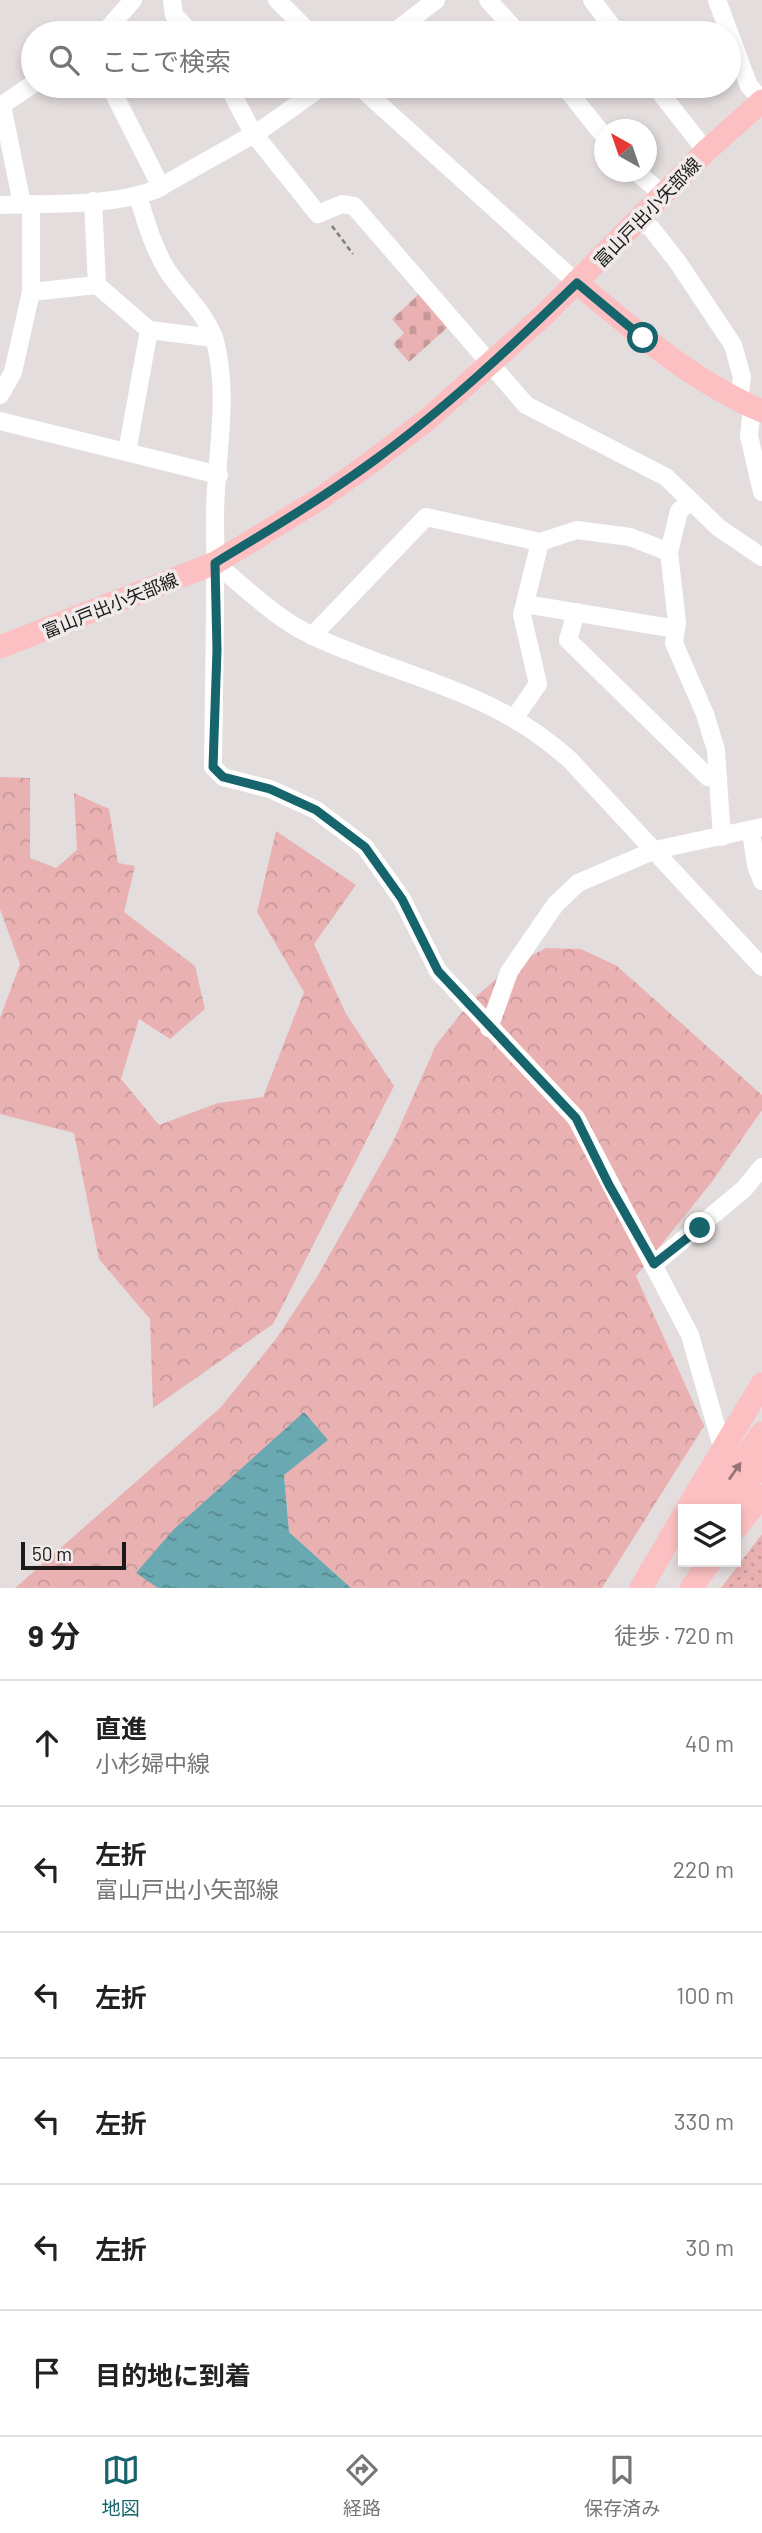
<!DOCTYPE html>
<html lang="ja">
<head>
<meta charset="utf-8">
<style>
	body { margin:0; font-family:Barlow,"Noto Sans JP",sans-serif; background:#f6f6f6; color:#222 }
	.controls { position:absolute; right:21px; bottom:21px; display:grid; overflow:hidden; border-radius:0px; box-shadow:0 4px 10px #0003 }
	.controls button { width:63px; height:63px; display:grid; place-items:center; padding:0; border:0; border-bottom:2px solid #e0e0e0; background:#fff; color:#222; font:35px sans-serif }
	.compass { position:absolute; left:594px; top:119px; width:63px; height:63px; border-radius:50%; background:#fff; box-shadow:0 4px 10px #0003; rotate:320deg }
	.scale { position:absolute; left:21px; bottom:18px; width:105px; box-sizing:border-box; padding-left:7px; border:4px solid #1b1919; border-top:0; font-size:19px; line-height:24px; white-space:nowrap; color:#1b1919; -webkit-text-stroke:5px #f1eaea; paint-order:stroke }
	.stop { position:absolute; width:21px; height:21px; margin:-16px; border:5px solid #16646c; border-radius:50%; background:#fff }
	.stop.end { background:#16646c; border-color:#fff; box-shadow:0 2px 7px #0008 }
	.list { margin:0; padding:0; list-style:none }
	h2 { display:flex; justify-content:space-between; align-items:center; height:91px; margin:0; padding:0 28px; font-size:30px }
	h2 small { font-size:23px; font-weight:400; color:#767676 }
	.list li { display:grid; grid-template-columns:46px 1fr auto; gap:21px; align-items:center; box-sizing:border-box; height:126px; padding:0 28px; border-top:2px solid #e0e0e0 }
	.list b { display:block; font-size:26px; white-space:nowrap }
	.list p { margin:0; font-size:23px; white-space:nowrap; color:#767676 }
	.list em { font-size:23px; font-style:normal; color:#767676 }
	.icon { flex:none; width:38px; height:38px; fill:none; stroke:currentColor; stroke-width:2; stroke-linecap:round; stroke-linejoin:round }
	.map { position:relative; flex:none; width:762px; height:1588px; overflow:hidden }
	.search { position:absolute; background:#fff; box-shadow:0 4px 10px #0003; left:21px; right:21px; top:21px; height:77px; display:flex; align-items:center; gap:18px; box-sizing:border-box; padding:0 24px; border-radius:38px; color:#767676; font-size:26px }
	.sheet { height:847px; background:#fff }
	nav { display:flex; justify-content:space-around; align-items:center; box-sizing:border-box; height:98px; border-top:2px solid #e0e0e0; background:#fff; font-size:19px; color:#767676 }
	nav a { display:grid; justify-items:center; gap:4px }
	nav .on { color:#16646c }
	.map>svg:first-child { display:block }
	.grass { fill:url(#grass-dots) }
	.forest { fill:url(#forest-crowns) }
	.cemetery { fill:url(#cemetery-stones) }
	.water { fill:url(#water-ripples) }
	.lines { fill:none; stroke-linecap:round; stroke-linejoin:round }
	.path { stroke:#827d7d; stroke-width:2.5; stroke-dasharray:5 3.5; stroke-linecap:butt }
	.minor { stroke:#fff; stroke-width:18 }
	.major { stroke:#fcc0c2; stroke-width:23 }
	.oneway { fill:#977576 }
	.route { stroke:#16646c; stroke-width:9 }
	.labels { text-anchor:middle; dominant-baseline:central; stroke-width:7; stroke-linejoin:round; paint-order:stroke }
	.street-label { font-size:18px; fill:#1b1919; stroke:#f1eaea }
</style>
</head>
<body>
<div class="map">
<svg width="762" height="1588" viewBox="0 0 762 1588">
	<defs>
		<pattern id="grass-dots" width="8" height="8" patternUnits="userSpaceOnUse" patternTransform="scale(1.75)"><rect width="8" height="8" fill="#e9b1b2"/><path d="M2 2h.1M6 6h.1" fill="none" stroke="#c79898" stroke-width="1.8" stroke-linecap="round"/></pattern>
		<pattern id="forest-crowns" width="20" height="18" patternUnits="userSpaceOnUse" patternTransform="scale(1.75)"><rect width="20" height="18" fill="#e9b1b2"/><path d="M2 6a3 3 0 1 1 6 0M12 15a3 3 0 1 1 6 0" fill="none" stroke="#c79898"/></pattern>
		<pattern id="cemetery-stones" width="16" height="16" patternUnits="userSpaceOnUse" patternTransform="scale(1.75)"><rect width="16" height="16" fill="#e9b1b2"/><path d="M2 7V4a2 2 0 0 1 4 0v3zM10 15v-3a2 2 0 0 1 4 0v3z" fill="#c79898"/></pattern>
		<pattern id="water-ripples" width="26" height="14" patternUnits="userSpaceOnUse" patternTransform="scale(1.75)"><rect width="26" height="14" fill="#6aa9b1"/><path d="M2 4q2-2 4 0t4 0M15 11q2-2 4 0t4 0" fill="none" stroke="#56898f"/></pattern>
	</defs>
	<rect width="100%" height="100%" fill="#e4dddd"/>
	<polygon class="grass" points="762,1534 762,1588 721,1588"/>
	<g class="forest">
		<polygon points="0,777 30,778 30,858 56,868 77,850 74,793 109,809 118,863 135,866 124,912 195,966 205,1009 170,1039 139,1019 121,1079 159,1125 218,1103 263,1097 304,992 257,912 276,831 356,885 314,944 346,1014 394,1086 273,1324 153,1408 150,1319 99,1259 74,1133 0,1114 0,1018 20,964 0,909"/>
		<polygon points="546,948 581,949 617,966 762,1095 762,1110 711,1183 636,1276 704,1426 602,1588 351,1588 289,1532 284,1475 137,1572 158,1588 15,1588 221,1407 276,1339 317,1277 392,1144 436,1045 472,1000 510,967"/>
	</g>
	<polygon class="cemetery" points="420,293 449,326 409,362 393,344 404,333 392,319"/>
	<polygon class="water" points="304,1412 328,1440 284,1475 289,1532 351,1588 158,1588 136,1573 174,1529"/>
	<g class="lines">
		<polyline class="path" points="332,226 353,254"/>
		<g class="minor">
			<polyline points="172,0 174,15 191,33"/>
			<polyline points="277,0 310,33"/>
			<polyline points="488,0 518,33"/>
			<polyline points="592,0 617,33"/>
			<polyline points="717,0 749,86 762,100"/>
			<polyline points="104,33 133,0"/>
			<polyline points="393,33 436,0"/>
			<polyline points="110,86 161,187"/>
			<polyline points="228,86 253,133 318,214 342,204 354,206 526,405 666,477 719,528 762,557"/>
			<polyline points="359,86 577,283"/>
			<polyline points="564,86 604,136"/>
			<polyline points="655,86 706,151"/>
			<polyline points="637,172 663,195"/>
			<path d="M138,196C146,222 153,247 167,270C182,293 207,314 215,341C230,398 215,460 215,517C216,600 214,684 213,767L223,777L270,789L316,810L365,847L402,899L438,971L576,1118L690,1335L722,1447"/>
			<polyline points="93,201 97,285 149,330 214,338"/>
			<polyline points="22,204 2,105 33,84"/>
			<polyline points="31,204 31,292 97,285"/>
			<path d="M0,205C50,203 107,207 155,190L261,130L323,86"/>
			<polyline points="638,221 651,228 677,261 733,345 742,377 739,399"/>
			<polyline points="0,395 13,372 31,292"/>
			<polyline points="752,407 749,436 762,492"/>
			<polyline points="0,421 219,475"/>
			<polyline points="127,452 149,330"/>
			<polyline points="669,552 677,622 674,643 705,714 716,750 722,837"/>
			<path d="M215,563C246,588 276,619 313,636C405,679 491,688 570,760L762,967"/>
			<polyline points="525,604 676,629"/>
			<polyline points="576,612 568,640 708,777 718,779"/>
			<polyline points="312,636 426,517 540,542 577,530 630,537 669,552 679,511 691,501"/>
			<polyline points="515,717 538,684 522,615 540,542"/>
			<polyline points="751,832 756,865 762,881"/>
			<polyline points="489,1028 509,972 555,905 578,883 655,850 762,827"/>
			<polyline points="654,1264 744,1189 762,1167"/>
		</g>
		<g class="major">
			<path d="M577,283C634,330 693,382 762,411"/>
			<polyline points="0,647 215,563 318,500 374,460 428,419 543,316 706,151 762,101"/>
			<polyline points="687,1509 762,1384"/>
			<polyline points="708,1509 762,1433"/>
			<polyline points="729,1509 762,1462"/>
			<polyline points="736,1528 762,1496"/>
			<polyline points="641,1588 683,1516"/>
			<polyline points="691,1588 710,1562"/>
		</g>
	</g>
	<defs><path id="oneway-solid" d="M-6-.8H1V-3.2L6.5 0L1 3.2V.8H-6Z" transform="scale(1.75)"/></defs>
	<use class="oneway" href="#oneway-solid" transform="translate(735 1471) rotate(-55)"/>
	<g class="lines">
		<path class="route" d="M643,338L577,283C512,346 445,409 372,462C321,499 268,531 215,563L217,650L213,767L223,777L270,789L316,810L365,847L402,899L438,971L576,1118L609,1185L654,1264L700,1228"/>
	</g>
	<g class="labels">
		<g class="street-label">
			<text transform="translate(647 212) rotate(-46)">富山戸出小矢部線</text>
			<text transform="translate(110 605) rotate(-22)">富山戸出小矢部線</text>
		</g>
	</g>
</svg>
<div class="controls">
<button><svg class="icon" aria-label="layers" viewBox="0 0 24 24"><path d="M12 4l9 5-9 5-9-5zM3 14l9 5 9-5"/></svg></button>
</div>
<svg class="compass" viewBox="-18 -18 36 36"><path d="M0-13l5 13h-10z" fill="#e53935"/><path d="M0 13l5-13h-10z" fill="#767676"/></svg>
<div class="scale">50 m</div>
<div class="stop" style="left:643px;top:338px"></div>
<div class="stop end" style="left:700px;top:1228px"></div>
<div class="search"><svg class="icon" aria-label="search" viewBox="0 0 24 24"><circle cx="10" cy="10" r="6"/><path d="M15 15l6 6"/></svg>ここで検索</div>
</div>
<section class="sheet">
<h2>9 分<small>徒歩 · 720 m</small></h2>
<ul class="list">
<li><svg class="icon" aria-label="ahead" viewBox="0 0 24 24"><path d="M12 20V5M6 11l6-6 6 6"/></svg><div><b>直進</b><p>小杉婦中線</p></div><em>40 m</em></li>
<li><svg class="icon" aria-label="left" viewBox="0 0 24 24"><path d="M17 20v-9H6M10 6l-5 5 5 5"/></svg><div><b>左折</b><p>富山戸出小矢部線</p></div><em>220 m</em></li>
<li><svg class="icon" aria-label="left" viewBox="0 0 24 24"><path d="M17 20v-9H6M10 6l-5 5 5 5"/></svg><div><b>左折</b></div><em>100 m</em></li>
<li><svg class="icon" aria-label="left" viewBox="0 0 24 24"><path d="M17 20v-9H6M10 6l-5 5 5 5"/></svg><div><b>左折</b></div><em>330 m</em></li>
<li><svg class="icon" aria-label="left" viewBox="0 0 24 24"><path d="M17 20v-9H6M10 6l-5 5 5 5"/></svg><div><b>左折</b></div><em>30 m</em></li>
<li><svg class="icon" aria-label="arrive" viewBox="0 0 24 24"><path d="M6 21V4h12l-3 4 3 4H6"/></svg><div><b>目的地に到着</b></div></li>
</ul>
</section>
<nav>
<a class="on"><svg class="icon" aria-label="map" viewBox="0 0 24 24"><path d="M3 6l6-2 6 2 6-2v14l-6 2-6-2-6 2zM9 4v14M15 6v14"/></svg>地図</a>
<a><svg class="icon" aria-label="directions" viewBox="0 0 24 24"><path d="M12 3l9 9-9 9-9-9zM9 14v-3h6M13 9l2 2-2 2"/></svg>経路</a>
<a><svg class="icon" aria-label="saved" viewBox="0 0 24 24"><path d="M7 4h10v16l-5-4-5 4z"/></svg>保存済み</a>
</nav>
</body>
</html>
